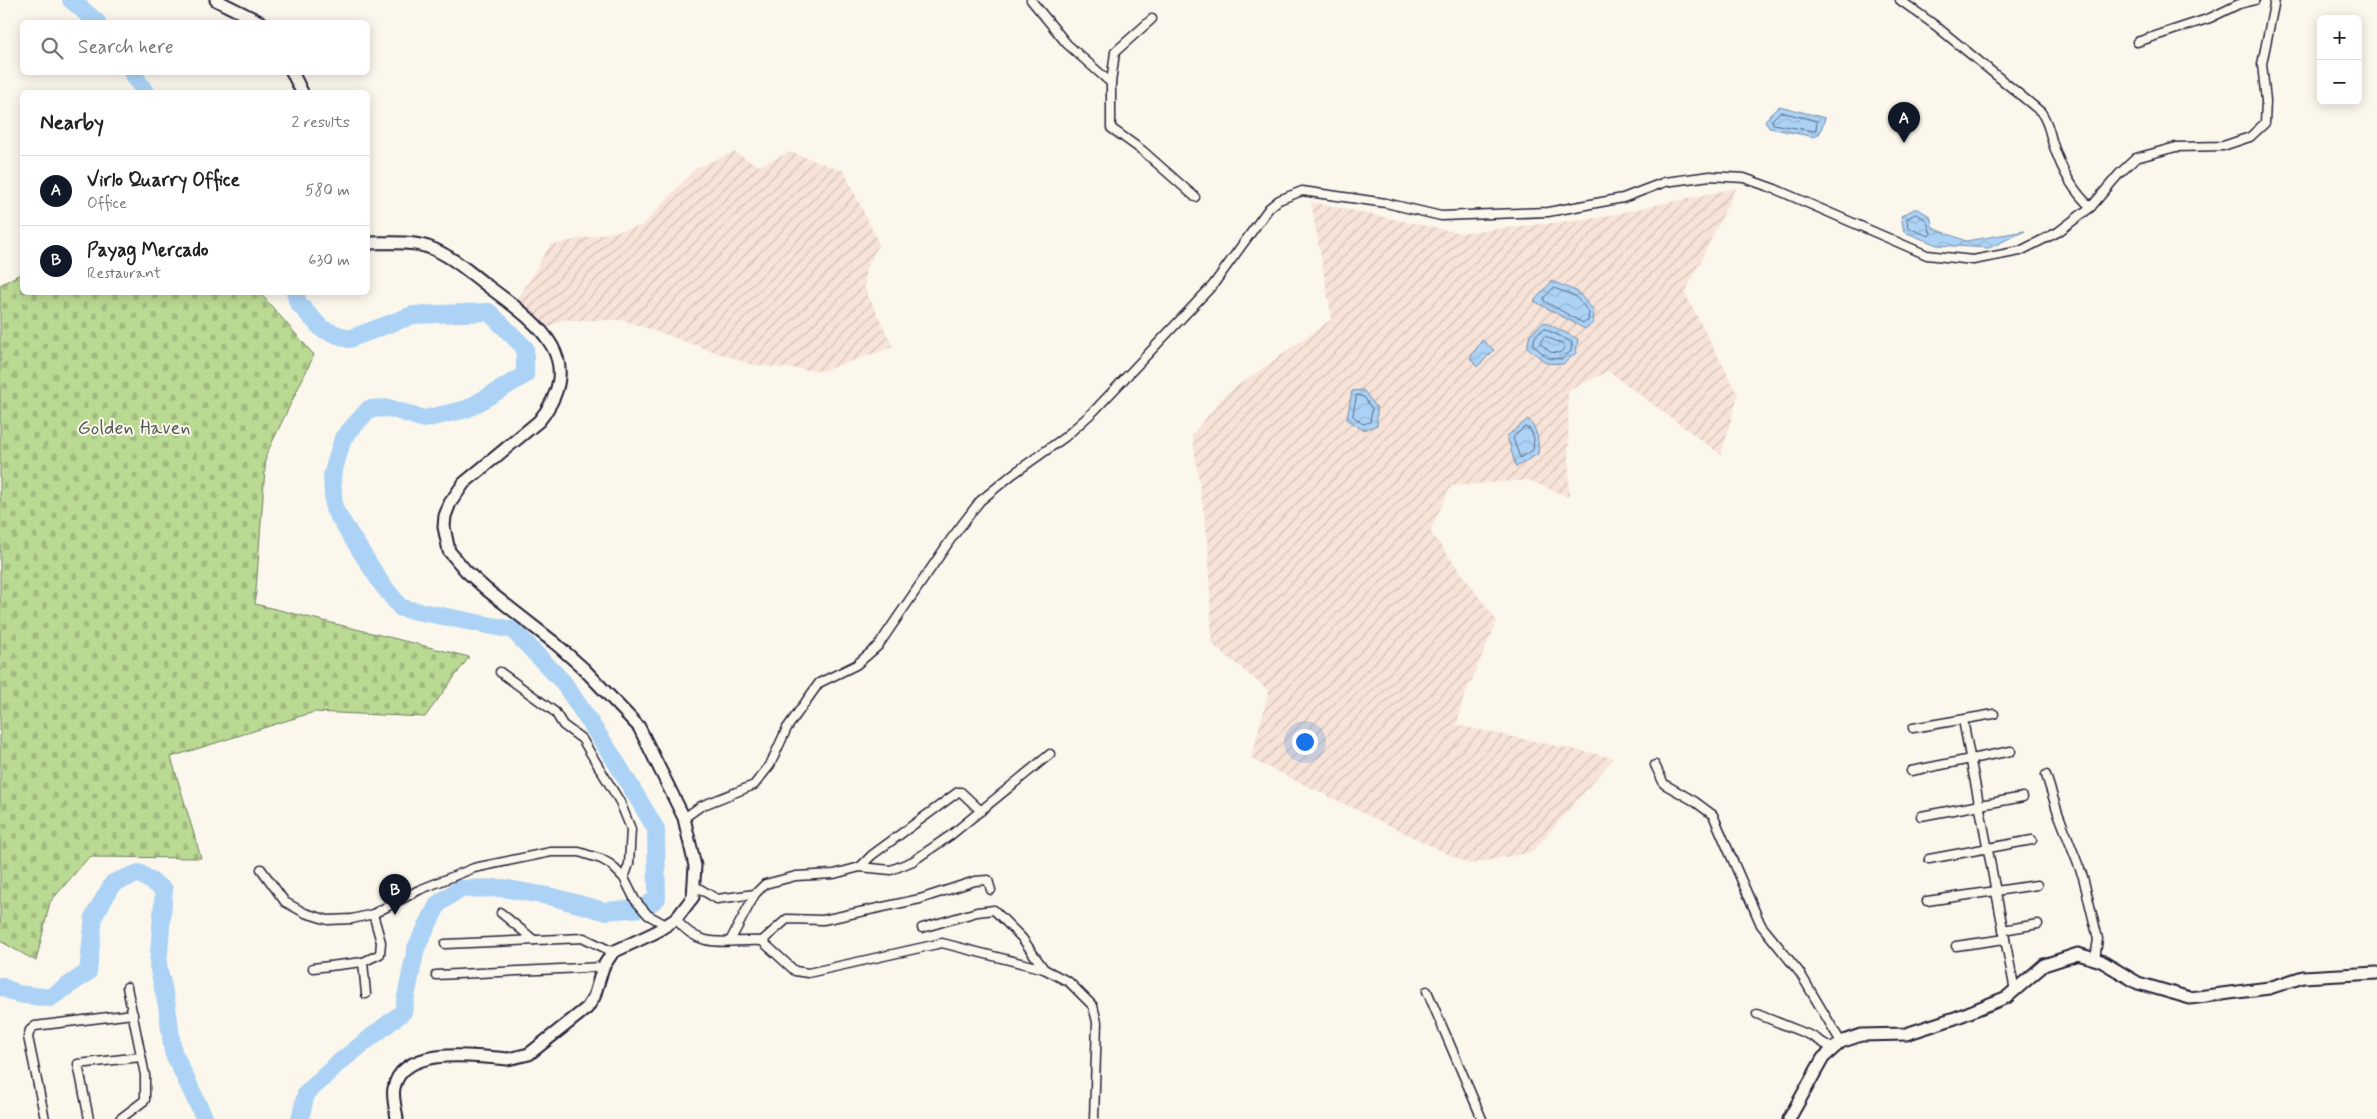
<!DOCTYPE html>
<html lang="en">
<head>
<meta charset="utf-8">
<style>
	body { margin:0; font-family:Mynerve,sans-serif; background:#f2f2f2; color:#202124 }
	.controls { position:absolute; right:15px; top:15px; display:grid; overflow:hidden; border-radius:8px; box-shadow:0 2px 12px #0003 }
	.controls button { width:45px; height:45px; display:grid; place-items:center; padding:0; border:0; border-bottom:1px solid #e0e0e0; background:#fff; color:#202124; font:25px sans-serif }
	.you { position:absolute; left:1304px; top:741px; width:18px; height:18px; margin:-12px; border:4px solid #fff; border-radius:50%; background:#1a73e8; box-shadow:0 0 0 8px #1a73e833 }
	.badge { display:grid; place-items:center; width:32px; height:32px; border-radius:50%; background:#111827; color:#fff; font-size:16px; font-weight:700 }
	.pin { position:absolute; translate:-50% -41px; filter:drop-shadow(0 1px 2px #0008) }
	.pin::after { content:''; position:absolute; top:26px; width:18px; height:15px; background:inherit; clip-path:polygon(0 0,100% 0,50% 100%) }
	.list { margin:0; padding:0; list-style:none }
	h2 { display:flex; justify-content:space-between; align-items:center; height:65px; margin:0; padding:0 20px; font-size:21px }
	h2 small { font-size:16px; font-weight:400; color:#757577 }
	.list li { display:grid; grid-template-columns:32px 1fr auto; gap:15px; align-items:center; box-sizing:border-box; height:70px; padding:0 20px; border-top:1px solid #e0e0e0 }
	.list b { display:block; font-size:19px; white-space:nowrap }
	.list p { margin:0; font-size:16px; white-space:nowrap; color:#757577 }
	.list em { font-size:16px; font-style:normal; color:#757577 }
	.icon { flex:none; width:28px; height:28px; fill:none; stroke:currentColor; stroke-width:2; stroke-linecap:round; stroke-linejoin:round }
	.map { position:relative; flex:none; width:2377px; height:1119px; overflow:hidden }
	.search { position:absolute; background:#fff; box-shadow:0 2px 12px #0003; left:20px; top:20px; width:350px; height:55px; display:flex; align-items:center; gap:12px; box-sizing:border-box; padding:0 18px; border-radius:8px; color:#757577; font-size:19px }
	.panel { position:absolute; background:#fff; box-shadow:0 2px 12px #0003; left:20px; top:90px; width:350px; height:205px; border-radius:8px }
	.map>svg:first-child { display:block }
	.industrial { fill:url(#industrial-furrows) }
	.cemetery { fill:url(#cemetery-stones); stroke:#6e7e66 }
	.water { fill:url(#water-waves); stroke:#758cab }
	.lines { fill:none; stroke-linecap:round; stroke-linejoin:round }
	.shore { stroke:#596986; stroke-width:1 }
	.river { stroke:#acd3f6; stroke-width:18 }
	.street-casing { stroke:#22223b; stroke-width:11 }
	.secondary-casing { stroke:#22223b; stroke-width:15 }
	.street { stroke:#fbf7ec; stroke-width:8 }
	.secondary { stroke:#fbf7ec; stroke-width:11 }
	.labels { text-anchor:middle; dominant-baseline:central; stroke-width:4; stroke-linejoin:round; paint-order:stroke }
	.park-label { font-size:20px; fill:#505955; stroke:#fbf7ec }
</style>
</head>
<body>
<div class="map">
<svg width="2377" height="1119" viewBox="0 0 2377 1119">
	<defs>
		<pattern id="industrial-furrows" width="10" height="10" patternUnits="userSpaceOnUse" patternTransform="scale(1.25)"><rect width="10" height="10" fill="#f7e3d7"/><path d="M-1 1l2-2M0 10L10 0M9 11l2-2" fill="none" stroke="#d3c2b9"/></pattern>
		<pattern id="cemetery-stones" width="16" height="16" patternUnits="userSpaceOnUse" patternTransform="scale(1.25)"><rect width="16" height="16" fill="#bad992"/><path d="M2 7V4a2 2 0 0 1 4 0v3zM10 15v-3a2 2 0 0 1 4 0v3z" fill="#a0ba7f"/></pattern>
		<pattern id="water-waves" width="16" height="10" patternUnits="userSpaceOnUse" patternTransform="scale(1.25)"><rect width="16" height="10" fill="#acd3f6"/><path d="M0 5q4-4 8 0t8 0" fill="none" stroke="#94b5d4"/></pattern>
	</defs>
	<rect width="100%" height="100%" fill="#fbf7ec"/>
	<filter id="ink" filterUnits="userSpaceOnUse"><feTurbulence type="fractalNoise" baseFrequency=".02" numOctaves="2"/><feDisplacementMap in="SourceGraphic" scale="10" xChannelSelector="R" yChannelSelector="G"/><feConvolveMatrix kernelMatrix="1 2 1 2 8 2 1 2 1" color-interpolation-filters="sRGB"/></filter>
	<g filter="url(#ink)">
		<g class="industrial">
			<polygon points="734,152 759,166 790,152 844,171 879,244 865,270 865,289 893,347 822,371 753,365 623,320 561,320 548,327 517,301 550,245 642,226 696,168"/>
			<polygon points="1736,188 1685,293 1738,395 1721,455 1608,371 1568,391 1569,497 1528,480 1451,486 1430,531 1497,621 1462,702 1457,725 1614,758 1532,852 1469,864 1251,759 1269,691 1212,644 1208,541 1192,435 1226,394 1332,319 1311,202 1460,233 1597,218"/>
		</g>
		<polygon class="cemetery" points="22,273 22,292 260,293 314,355 266,455 255,604 469,657 425,717 314,712 171,757 201,858 89,857 50,902 36,961 0,941 0,285"/>
		<g class="water">
			<polygon points="1779,106 1825,118 1820,133 1815,137 1769,128 1765,120"/>
			<polygon points="1914,209 1918,209 1930,216 1933,228 1966,241 2025,231 1989,248 1937,245 1904,232 1901,216"/>
			<polygon points="1552,281 1578,292 1594,311 1593,323 1585,329 1534,301"/>
			<polygon points="1544,322 1578,339 1576,353 1563,364 1546,363 1527,347 1530,334"/>
			<polygon points="1482,340 1494,350 1477,367 1470,358"/>
			<polygon points="1363,390 1377,408 1377,425 1363,430 1347,419 1352,391"/>
			<path d="M1528,419C1538,431 1539,439 1538,454L1516,467L1507,436Z"/>
		</g>
		<g class="lines">
			<g class="shore">
				<polygon points="1781,112 1817,121 1816,130 1813,131 1773,124 1772,120"/>
				<polygon points="1916,214 1926,220 1931,233 1929,236 1908,228 1907,219"/>
				<polygon points="1554,288 1575,296 1589,312 1588,321 1583,323 1544,301 1544,298"/>
				<polygon points="1545,329 1572,342 1571,351 1562,359 1548,358 1533,345 1535,337"/>
				<polygon points="1545,336 1564,345 1565,348 1559,353 1550,352 1540,343"/>
				<polygon points="1357,395 1364,397 1372,409 1370,422 1363,424 1353,416"/>
				<polygon points="1525,427 1530,429 1534,438 1533,450 1520,458 1513,438"/>
			</g>
			<g class="river">
				<polyline points="71,0 97,22"/>
				<polyline points="132,72 145,92"/>
				<polyline points="295,292 298,303 322,329 349,339 413,315 489,312 525,348 525,375 467,409 424,419 389,408 369,409 343,438 332,476 334,509 381,583 401,608 513,630 563,682 613,757 656,829 657,898 644,908 604,911 553,897 503,888 459,889 438,904 416,948 403,1012 337,1064 306,1094 300,1119"/>
				<polyline points="0,986 18,994 50,998 88,972 94,916 113,883 139,873 164,890 158,965 167,1006 173,1052 205,1119"/>
			</g>
			<defs>
				<g id="street">
					<polyline points="1031,0 1067,44 1111,83"/>
					<path d="M1900,0L1936,26L2041,112C2049,124 2049,131 2053,144C2061,168 2072,191 2091,207"/>
					<polyline points="1152,19 1115,52 1111,83 1111,128 1143,151 1195,197"/>
					<polyline points="2137,42 2210,18 2239,4 2255,0"/>
					<polyline points="500,672 555,712 563,725 582,739 620,802 631,829 629,864 624,878"/>
					<polyline points="1963,720 2015,991"/>
					<polyline points="1913,728 1994,714"/>
					<polyline points="1655,765 1664,784 1694,801 1713,815 1761,925 1800,973 1841,1042"/>
					<polyline points="1911,771 2011,751"/>
					<polyline points="2046,775 2058,813 2083,877 2098,939 2095,959"/>
					<polyline points="1921,816 2023,797"/>
					<polyline points="684,818 701,806 754,785 770,765 787,728 819,683 856,665 878,646 951,539 980,501 1013,474 1065,437 1094,411 1213,285 1269,208 1279,200 1302,191 1386,203 1441,216 1548,212 1623,198 1665,182 1710,176 1744,178 1775,189 1927,255 1973,260 2020,251 2058,232 2091,207 2119,174 2136,158 2176,147 2223,146 2250,137 2265,123 2266,101 2262,64 2275,0"/>
					<polyline points="1929,859 2032,840"/>
					<polyline points="860,867 872,855 958,792 961,792 981,811"/>
					<polyline points="261,869 285,902 305,913 328,920 352,919 373,914 419,890 474,868 551,852 579,852 601,859 610,864 624,878 635,900 648,915 666,925"/>
					<polyline points="695,886 717,899 755,894"/>
					<polyline points="1927,901 2037,885"/>
					<polyline points="501,913 534,940"/>
					<path d="M676,919C701,952 728,939 762,941L795,971L808,973L942,943L1044,969L1069,982L1093,1006L1097,1022L1094,1119"/>
					<polyline points="922,928 977,912 994,910 1022,938 1044,969"/>
					<polyline points="2003,930 2038,924"/>
					<polyline points="730,941 755,894 765,884 796,876 834,874 860,867 891,870 913,861 951,835 1050,754"/>
					<polyline points="762,941 787,919 823,920 920,899 975,881 988,880 991,890"/>
					<polyline points="445,944 584,938 613,952"/>
					<polyline points="1956,946 2005,939"/>
					<polyline points="363,962 366,994"/>
					<polyline points="313,968 363,962 380,954 381,942 373,914"/>
					<polyline points="436,975 603,967"/>
					<polyline points="1427,991 1482,1119"/>
					<polyline points="1757,1014 1812,1036 1833,1049"/>
					<polyline points="45,1119 28,1037 30,1030 35,1026 133,1014"/>
					<polyline points="89,1119 78,1064 141,1057"/>
					<polyline points="120,1119 145,1100 145,1075 127,987"/>
				</g>
				<g id="secondary">
					<polyline points="216,0 260,22"/>
					<polyline points="292,72 302,92"/>
					<path d="M368,243C388,243 409,241 428,247C451,255 470,273 489,287C537,323 589,358 539,421L464,483L450,503L445,516L444,527L449,551L466,571L487,590L556,644L583,668L639,727L684,818L695,866L693,897L676,919L654,933L613,952L603,967L594,997L587,1008L529,1054L508,1059C476,1056 402,1045 394,1088C392,1098 396,1109 397,1119"/>
					<polyline points="1789,1119 1823,1058 1841,1042 1861,1035 1906,1034 1955,1018 2007,997 2044,965 2078,954 2101,961 2138,983 2190,998 2269,988 2303,977 2377,973"/>
				</g>
			</defs>
			<use href="#street" class="street-casing"/>
			<use href="#secondary" class="secondary-casing"/>
			<use href="#street" class="street"/>
			<use href="#secondary" class="secondary"/>
		</g>
	</g>
	<g class="labels">
		<g class="park-label">
			<text x="134" y="428">Golden Haven</text>
		</g>
	</g>
</svg>
<div class="controls">
<button>+</button>
<button>−</button>
</div>
<div class="you"></div>
<div class="pin badge" style="left:1904px;top:143px">A</div>
<div class="pin badge" style="left:395px;top:915px">B</div>
<div class="search"><svg class="icon" aria-label="search" viewBox="0 0 24 24"><circle cx="10" cy="10" r="6"/><path d="M15 15l6 6"/></svg>Search here</div>
<section class="panel">
<h2>Nearby<small>2 results</small></h2>
<ul class="list">
<li><span class="badge">A</span><div><b>Virlo Quarry Office</b><p>Office</p></div><em>580 m</em></li>
<li><span class="badge">B</span><div><b>Payag Mercado</b><p>Restaurant</p></div><em>630 m</em></li>
</ul>
</section>
</div>
</body>
</html>
